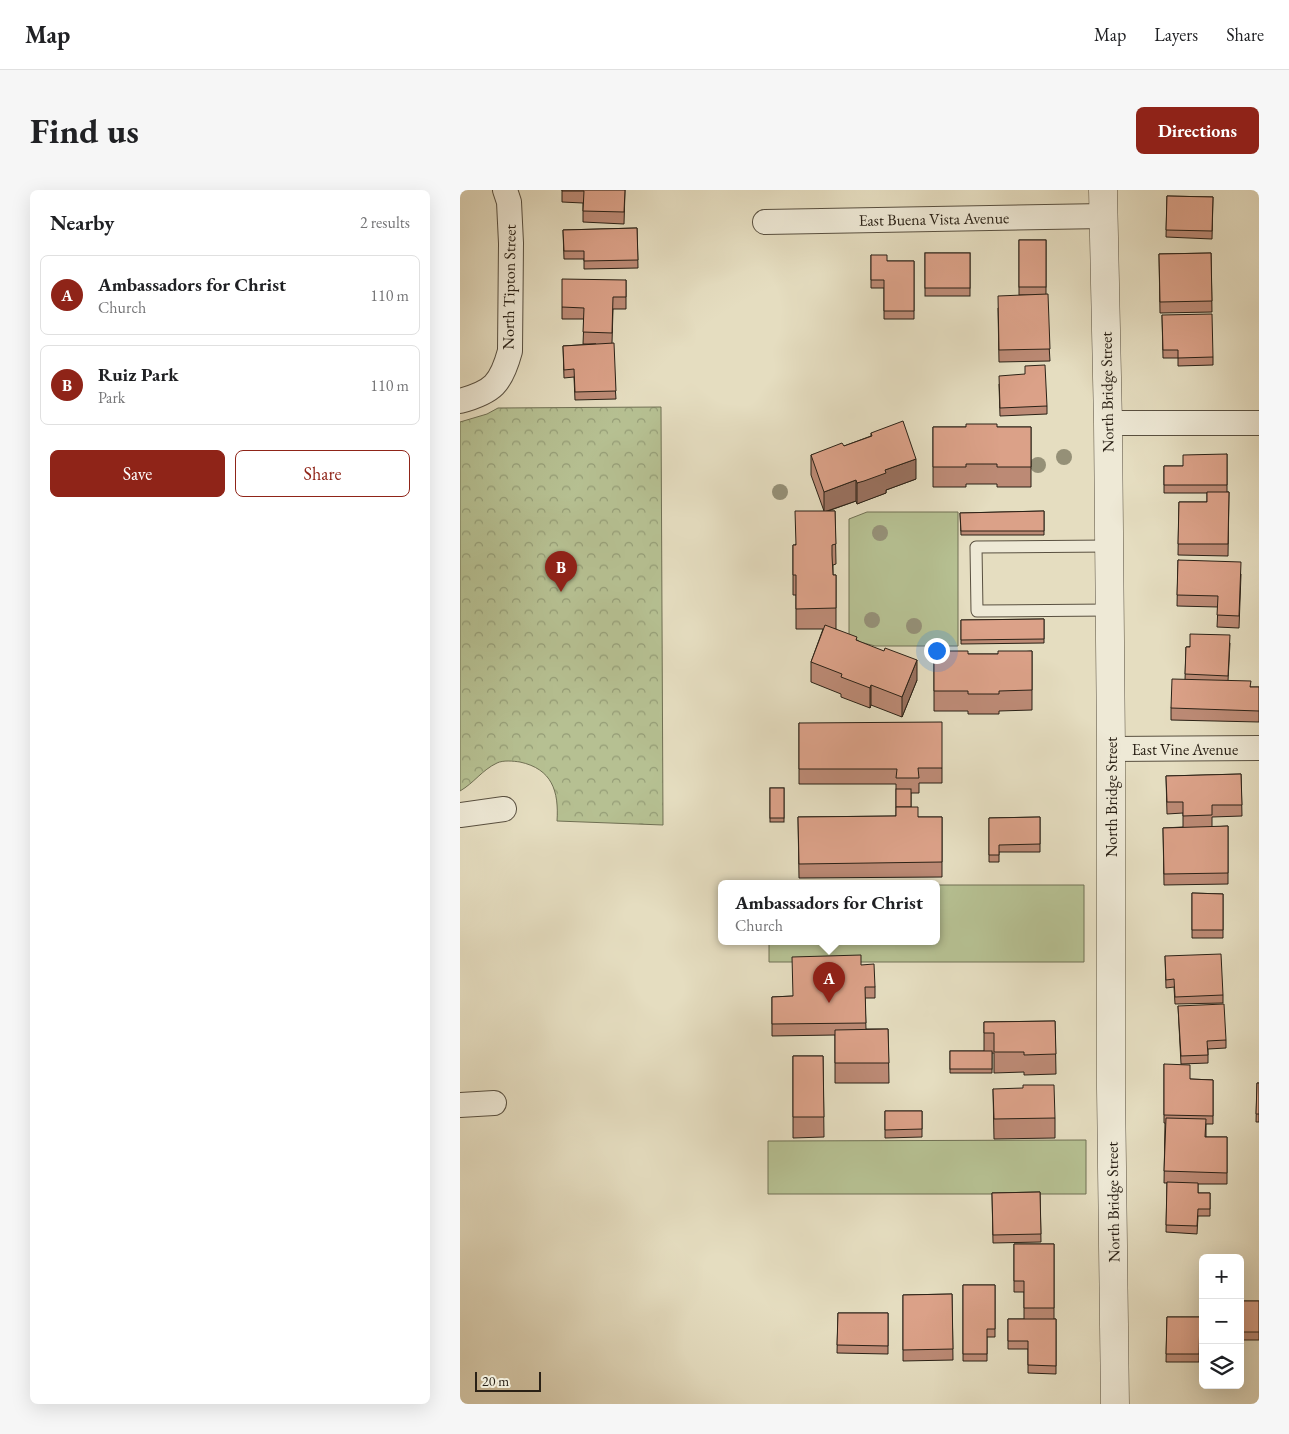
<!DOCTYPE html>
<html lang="en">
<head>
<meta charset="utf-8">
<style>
	body { margin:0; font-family:"EB Garamond",serif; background:#f6f6f6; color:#202124 }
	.controls { position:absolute; right:15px; bottom:15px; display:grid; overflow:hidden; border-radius:8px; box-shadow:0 5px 20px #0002 }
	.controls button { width:45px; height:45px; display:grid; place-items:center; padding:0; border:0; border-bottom:1px solid #e0e0e0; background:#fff; color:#202124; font:25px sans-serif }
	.scale { position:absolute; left:15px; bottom:12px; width:66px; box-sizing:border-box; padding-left:5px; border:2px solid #2a2116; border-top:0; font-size:14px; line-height:18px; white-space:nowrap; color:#2a2116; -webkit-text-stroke:4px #eee9d6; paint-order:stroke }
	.you { position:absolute; left:476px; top:460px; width:18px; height:18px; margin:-12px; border:4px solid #fff; border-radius:50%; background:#1a73e8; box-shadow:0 0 0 8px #1a73e833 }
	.badge { display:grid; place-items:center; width:32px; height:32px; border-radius:50%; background:#8f2418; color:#fff; font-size:16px; font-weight:700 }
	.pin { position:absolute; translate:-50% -41px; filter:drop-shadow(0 1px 2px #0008) }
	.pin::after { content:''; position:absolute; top:26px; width:18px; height:15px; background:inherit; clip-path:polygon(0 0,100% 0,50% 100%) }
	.popup { position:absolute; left:258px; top:690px; width:222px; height:65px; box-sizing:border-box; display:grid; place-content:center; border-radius:8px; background:#fff; filter:drop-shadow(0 1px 4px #0005); font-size:16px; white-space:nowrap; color:#757577 }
	.popup b { font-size:19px; color:#202124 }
	.popup::after { content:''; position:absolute; left:50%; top:100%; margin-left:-10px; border:10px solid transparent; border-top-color:#fff }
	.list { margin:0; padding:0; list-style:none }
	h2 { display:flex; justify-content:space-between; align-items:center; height:65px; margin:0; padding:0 20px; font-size:21px }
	h2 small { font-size:16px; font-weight:400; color:#757577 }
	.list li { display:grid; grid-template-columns:32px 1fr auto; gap:15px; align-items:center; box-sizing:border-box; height:80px; margin:0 10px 10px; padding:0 10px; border:1px solid #e0e0e0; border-radius:8px }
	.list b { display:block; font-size:19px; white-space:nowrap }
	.list p { margin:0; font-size:16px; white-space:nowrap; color:#757577 }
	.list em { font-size:16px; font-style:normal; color:#757577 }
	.actions { display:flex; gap:10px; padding:15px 20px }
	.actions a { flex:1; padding:11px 0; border:1px solid #8f2418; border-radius:8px; text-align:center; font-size:18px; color:#8f2418 }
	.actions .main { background:#8f2418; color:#fff }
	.icon { flex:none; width:28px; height:28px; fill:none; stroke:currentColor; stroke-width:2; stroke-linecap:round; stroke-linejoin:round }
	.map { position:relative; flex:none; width:799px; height:1214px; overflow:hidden; border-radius:8px }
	header { display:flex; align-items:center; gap:30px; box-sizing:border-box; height:70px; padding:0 25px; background:#fff; border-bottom:1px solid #e0e0e0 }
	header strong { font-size:24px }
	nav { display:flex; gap:28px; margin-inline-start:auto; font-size:18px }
	.intro { display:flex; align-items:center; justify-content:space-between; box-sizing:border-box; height:120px; padding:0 30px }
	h1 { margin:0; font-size:35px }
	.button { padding:12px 22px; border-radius:8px; background:#8f2418; color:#fff; font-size:18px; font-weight:700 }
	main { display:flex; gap:30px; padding:0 30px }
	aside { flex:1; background:#fff; border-radius:8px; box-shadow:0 5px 20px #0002 }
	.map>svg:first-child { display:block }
	.grass { fill:#b6c092; stroke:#707054 }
	.park { fill:url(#park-crowns); stroke:#707054 }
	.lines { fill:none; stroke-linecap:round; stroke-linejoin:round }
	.service-casing { stroke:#595040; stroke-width:13 }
	.minor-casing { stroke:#595040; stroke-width:26 }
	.tertiary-casing { stroke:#595040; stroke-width:29 }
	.service { stroke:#eee9d6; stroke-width:11 }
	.minor { stroke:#eee9d6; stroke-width:24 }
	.tertiary { stroke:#eee9d6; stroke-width:28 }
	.tree { fill:#959077 }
	.wall { fill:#bc8a75; stroke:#2a2116 }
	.shaded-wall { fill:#99715f; stroke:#2a2116 }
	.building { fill:#dba188; stroke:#2a2116 }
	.labels { text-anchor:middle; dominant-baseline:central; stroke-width:4; stroke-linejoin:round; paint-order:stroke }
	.street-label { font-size:16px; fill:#2a2116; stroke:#eee9d6 }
</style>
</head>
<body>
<header>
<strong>Map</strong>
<nav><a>Map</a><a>Layers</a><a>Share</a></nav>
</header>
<div class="intro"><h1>Find us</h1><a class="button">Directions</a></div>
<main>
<aside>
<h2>Nearby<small>2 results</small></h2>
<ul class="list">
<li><span class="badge">A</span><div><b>Ambassadors for Christ</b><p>Church</p></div><em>110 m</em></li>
<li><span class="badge">B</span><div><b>Ruiz Park</b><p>Park</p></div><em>110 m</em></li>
</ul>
<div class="actions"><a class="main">Save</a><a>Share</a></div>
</aside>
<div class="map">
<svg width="799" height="1214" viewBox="0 0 799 1214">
	<defs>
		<pattern id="park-crowns" width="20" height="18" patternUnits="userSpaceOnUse" patternTransform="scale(1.25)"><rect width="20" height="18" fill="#b6c092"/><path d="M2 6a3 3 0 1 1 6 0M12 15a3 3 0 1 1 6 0" fill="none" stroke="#949c76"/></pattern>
	</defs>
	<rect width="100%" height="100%" fill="#e5ddc0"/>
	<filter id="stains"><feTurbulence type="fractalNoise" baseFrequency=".004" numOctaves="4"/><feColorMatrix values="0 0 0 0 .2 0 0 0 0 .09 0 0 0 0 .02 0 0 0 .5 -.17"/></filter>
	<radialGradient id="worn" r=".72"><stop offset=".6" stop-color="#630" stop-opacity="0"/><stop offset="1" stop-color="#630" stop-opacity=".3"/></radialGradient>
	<g class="grass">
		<polygon points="407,322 498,322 498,456 415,456 389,449 389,329"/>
		<polygon points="477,695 624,695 624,772 309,772 309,752 476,752"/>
		<polygon points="626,950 626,1004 308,1004 308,951"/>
	</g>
	<path class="park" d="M201,217L203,635L97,631C99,601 92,579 60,572C53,571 43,570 37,573C22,580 14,593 0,601V232L27,224L38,218Z"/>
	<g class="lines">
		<defs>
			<polyline id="service" points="649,356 516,357 517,421 650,420"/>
			<g id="minor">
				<polyline points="305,32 644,26"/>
				<path d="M0,211C33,202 41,194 50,161L51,53L49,12L45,0"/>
				<polyline points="648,233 799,233"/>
				<polyline points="651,559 799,558"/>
				<polyline points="0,625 44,619"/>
				<polyline points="0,915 34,913"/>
			</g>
			<polyline id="tertiary" points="643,0 648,233 651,559 651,898 655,1214"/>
		</defs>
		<use href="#service" class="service-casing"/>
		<use href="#minor" class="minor-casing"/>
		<use href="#tertiary" class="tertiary-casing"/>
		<use href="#service" class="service"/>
		<use href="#minor" class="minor"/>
		<use href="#tertiary" class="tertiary"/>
	</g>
	<g class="tree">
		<circle cx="604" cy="267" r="8"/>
		<circle cx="578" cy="275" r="8"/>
		<circle cx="320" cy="302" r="8"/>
		<circle cx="420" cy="343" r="8"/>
		<circle cx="412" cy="430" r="8"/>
		<circle cx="454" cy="436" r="8"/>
	</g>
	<g class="wall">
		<polygon points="102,0 165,0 164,34 123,32 123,13 102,12"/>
		<polygon points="707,6 753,7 752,49 706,47"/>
		<polygon points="177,38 178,78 124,79 124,69 104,69 103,40"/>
		<polygon points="559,50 586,50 586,105 590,171 539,172 538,118 586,105 559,105"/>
		<rect x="465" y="63" width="45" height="43"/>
		<polygon points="751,63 752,122 700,123 699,64"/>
		<polygon points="411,65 427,71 454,71 454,129 424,129 424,98 411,98"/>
		<polygon points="166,90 166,119 153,119 152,153 156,209 115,210 114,187 104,188 103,156 136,154 123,154 124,129 102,129 102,117"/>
		<polygon points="702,125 753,167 753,175 718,176 718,168 703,168"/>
		<polygon points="539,194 587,216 587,224 540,226"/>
		<polygon points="473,237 571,237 571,297 537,297 537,294 506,294 506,297 473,297"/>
		<polygon points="411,243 456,289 426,300 426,303 404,311 397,314 396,311 368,321 375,321 376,374 373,375 373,385 376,385 376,439 375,439 397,450 457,490 442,527 411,515 410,518 381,507 381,504 351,492 351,472 363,439 336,439 336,405 333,405 333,355 335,355 364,321 351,285 351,265 384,256 411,246"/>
		<polygon points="767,264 767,302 769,302 768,366 718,365 719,312 747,312 747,303 704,303 704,276 723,276"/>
		<polygon points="584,321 584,345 501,345 500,323"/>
		<polygon points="718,370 781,384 779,438 757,437 758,417 717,416"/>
		<polygon points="584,429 584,453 501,454 501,430"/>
		<polygon points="770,453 768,491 791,497 799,497 799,532 711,530 711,518 725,490 726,457"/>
		<polygon points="474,461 508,464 538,464 572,461 572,520 539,521 539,524 508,524 508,521 474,521"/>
		<polygon points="339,533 482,578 482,593 459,593 459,603 451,603 451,617 458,627 482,627 482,687 339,688 338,627 436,626 436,594 339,594"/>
		<polygon points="781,584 782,626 752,627 752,637 768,636 768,694 704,695 703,638 723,637 723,623 707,624 706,586"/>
		<rect x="310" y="598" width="14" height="34"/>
		<polygon points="580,627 580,662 539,662 539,672 529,672 529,628"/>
		<polygon points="732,703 763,704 763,748 732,748"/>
		<polygon points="705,766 763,805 763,813 715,814 714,797 706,798"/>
		<polygon points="401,775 415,797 415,808 405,808 406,839 428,839 429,893 375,893 375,845 312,846 312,807 333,806"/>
		<polygon points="718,816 766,850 766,858 748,859 748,873 721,874"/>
		<polygon points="595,831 596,884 564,885 564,882 534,883 534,863 532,863 532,883 490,883 490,861 524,861 524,832"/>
		<polygon points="333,866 363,866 364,947 333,948"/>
		<polygon points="704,874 730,889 753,890 753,934 746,934 746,947 767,947 767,994 738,994 738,1003 750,1003 750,1026 738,1026 737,1044 706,1042 707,993 704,993 705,933 704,933"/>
		<polygon points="797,893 799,893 799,932 796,932"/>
		<polygon points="533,899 595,928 595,948 534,949"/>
		<polygon points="425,921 462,921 462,947 425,948"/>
		<polygon points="580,1002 581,1052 533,1053 532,1003"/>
		<polygon points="554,1054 594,1054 594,1129 596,1129 596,1184 568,1183 568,1159 548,1159 548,1129 564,1129 564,1102 554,1102"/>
		<polygon points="503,1095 535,1095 535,1147 527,1147 527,1171 503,1171"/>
		<polygon points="492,1104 493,1170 443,1171 443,1105"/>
		<rect x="780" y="1111" width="19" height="39"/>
		<polygon points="378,1123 428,1123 428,1164 377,1163"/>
		<polygon points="707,1127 740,1127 739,1172 706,1172"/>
	</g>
	<g class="shaded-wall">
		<polygon points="456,269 456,289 426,300 426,303 397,314 397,293 425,280"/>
		<polygon points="396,290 396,311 364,322 364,302"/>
		<polygon points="457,470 457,490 442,527 442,507"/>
		<polygon points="411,495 411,515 410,518 410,498"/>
	</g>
	<g class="building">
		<polygon points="102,0 165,0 164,22 123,21 124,1 102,1"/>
		<polygon points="707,6 753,7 752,41 706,40"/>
		<polygon points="177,38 178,70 124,71 124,61 104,61 103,40"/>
		<rect x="559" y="50" width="27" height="47"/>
		<rect x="465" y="63" width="45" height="35"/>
		<polygon points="751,63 752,111 700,112 699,64"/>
		<polygon points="411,65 427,65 427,71 454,71 454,121 424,121 424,90 411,90"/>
		<polygon points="102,89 166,90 166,107 153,107 152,143 123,142 124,118 102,117"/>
		<polygon points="588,104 590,159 539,160 538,106"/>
		<polygon points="752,124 753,167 718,168 718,160 703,160 702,125"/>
		<polygon points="154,153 156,201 115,202 114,179 104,180 103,156"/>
		<polygon points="585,175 587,216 540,218 539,186 565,184 565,176"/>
		<polygon points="443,231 456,269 425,280 426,283 404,291 397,293 396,290 364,302 351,265 382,253 384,256 412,246 411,243"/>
		<polygon points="506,234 537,234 537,237 571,237 571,277 537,277 537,274 506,274 506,277 473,277 473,237 506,237"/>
		<polygon points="767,264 767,295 704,295 704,276 723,276 723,265"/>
		<polygon points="747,302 769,302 768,354 718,354 719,312 747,312"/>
		<polygon points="335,321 375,321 376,354 372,355 372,365 373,385 376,385 376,418 336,419 336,385 333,385 333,355 336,355"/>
		<polygon points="584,321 584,341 501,341 500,323"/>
		<polygon points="718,370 781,372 779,426 757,425 758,406 717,405"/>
		<polygon points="584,429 584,449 501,450 501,430"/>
		<polygon points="365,435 397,447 396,450 424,461 425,458 457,470 442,507 411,495 410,498 381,487 382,484 351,472"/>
		<polygon points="730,444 770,445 768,486 725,484 726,457 730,457"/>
		<polygon points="474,461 508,461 508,464 538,464 538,461 572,461 572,500 539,501 539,504 508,504 508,501 474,501"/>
		<polygon points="712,489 791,491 790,497 799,497 799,521 711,518"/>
		<polygon points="482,532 482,578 458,578 459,588 436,588 437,579 339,579 339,533"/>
		<polygon points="781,584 782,615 752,615 752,625 723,626 723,612 707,612 706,586"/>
		<rect x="310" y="598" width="14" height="30"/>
		<rect x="436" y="599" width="15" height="18"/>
		<polygon points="436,617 458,617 458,627 482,627 482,672 339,674 338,627 436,626"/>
		<polygon points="580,627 580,654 539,655 539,665 529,665 529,628"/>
		<polygon points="768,636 768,683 704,684 703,638"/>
		<polygon points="732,703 763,704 763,740 732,740"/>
		<polygon points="761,764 763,805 715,807 714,789 706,790 705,766"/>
		<polygon points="401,765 401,775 414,774 415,797 405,797 406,833 312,834 312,807 333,806 332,767"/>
		<polygon points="764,814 766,850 747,851 748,865 721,866 718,816"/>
		<polygon points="595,831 596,864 564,865 564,862 534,862 534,843 524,843 524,832"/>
		<polygon points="428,839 429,873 375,873 375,840"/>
		<rect x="490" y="861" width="42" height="18"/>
		<polygon points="333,866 363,866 364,927 333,927"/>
		<polygon points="704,874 730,875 730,889 753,890 753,926 704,925"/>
		<polygon points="797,893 799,893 799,924 796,924"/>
		<polygon points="563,895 594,895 595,928 534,929 533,899 563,898"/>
		<polygon points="425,921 462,921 462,939 425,940"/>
		<polygon points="706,928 746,929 745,947 767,947 767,983 704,981"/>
		<polygon points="707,992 738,993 738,1003 750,1003 750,1019 738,1019 737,1036 706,1035"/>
		<polygon points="580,1002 581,1044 533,1045 532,1003"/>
		<polygon points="554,1054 594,1054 594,1118 564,1118 564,1091 554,1091"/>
		<polygon points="503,1095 535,1095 535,1139 527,1139 527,1164 503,1164"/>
		<polygon points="492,1104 493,1159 443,1160 443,1105"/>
		<rect x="780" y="1111" width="19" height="31"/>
		<polygon points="378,1123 428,1123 428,1156 377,1155"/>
		<polygon points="707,1127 740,1127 739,1164 706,1164"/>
		<polygon points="548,1129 596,1129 596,1176 568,1175 568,1151 548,1151"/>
	</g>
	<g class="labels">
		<g class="street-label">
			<text transform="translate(474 29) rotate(-1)">East Buena Vista Avenue</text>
			<text transform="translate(49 97) rotate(-89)">North Tipton Street</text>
			<text transform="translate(647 202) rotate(-91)">North Bridge Street</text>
			<text x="725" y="559">East Vine Avenue</text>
			<text transform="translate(651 607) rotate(-90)">North Bridge Street</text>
			<text transform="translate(653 1012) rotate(-91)">North Bridge Street</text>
		</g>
	</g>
	<rect width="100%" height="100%" filter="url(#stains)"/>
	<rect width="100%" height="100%" fill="url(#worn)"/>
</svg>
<div class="controls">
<button>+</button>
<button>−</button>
<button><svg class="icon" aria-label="layers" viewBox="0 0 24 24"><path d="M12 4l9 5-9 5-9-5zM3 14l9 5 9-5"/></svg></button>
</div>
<div class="scale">20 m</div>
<div class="you"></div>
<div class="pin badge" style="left:369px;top:813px">A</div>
<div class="popup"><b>Ambassadors for Christ</b>Church</div>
<div class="pin badge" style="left:101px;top:402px">B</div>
</div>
</main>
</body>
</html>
